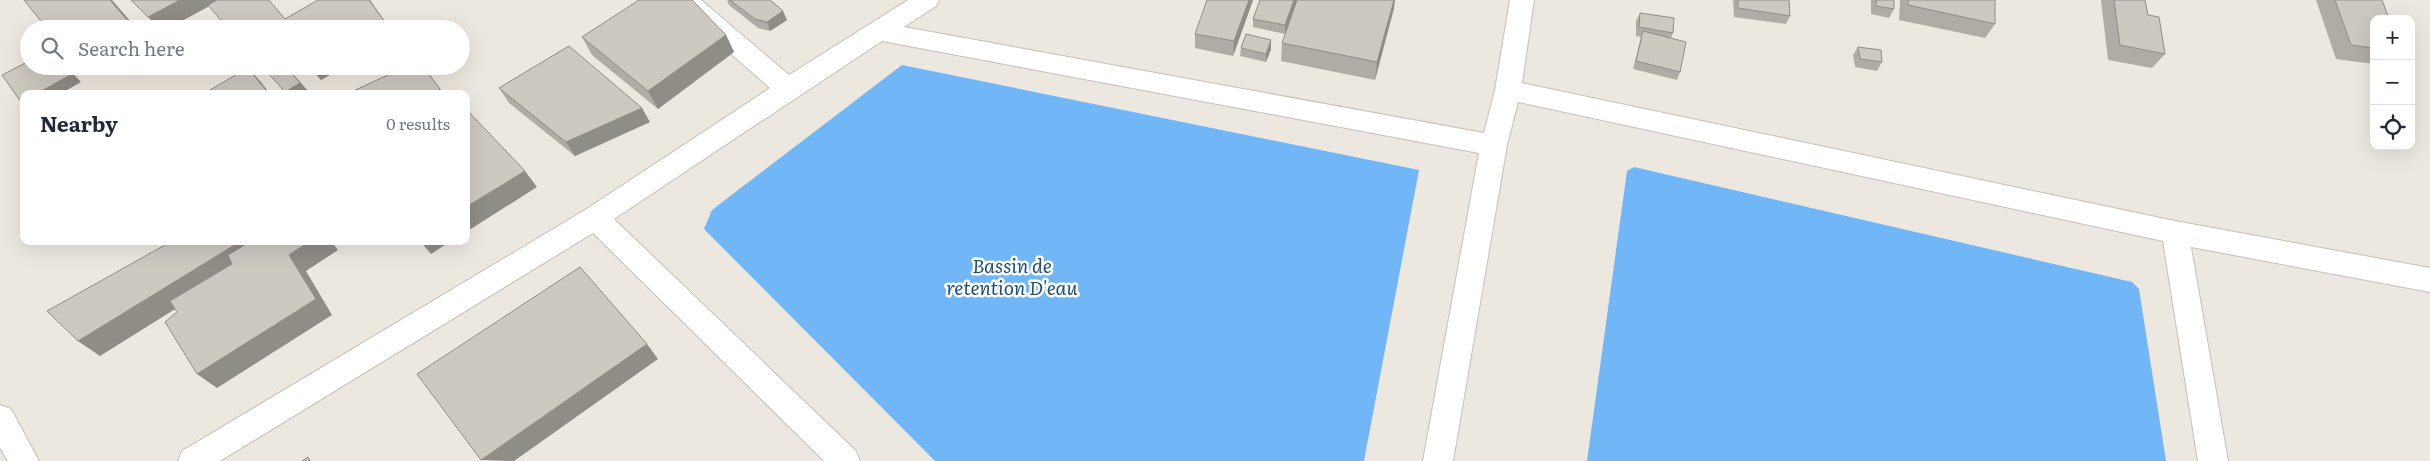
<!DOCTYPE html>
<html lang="en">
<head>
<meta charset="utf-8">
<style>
	body { margin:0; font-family:Literata,serif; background:#f2f2f3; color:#1f2937 }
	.controls { position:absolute; right:15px; top:15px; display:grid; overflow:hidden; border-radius:10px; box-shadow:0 5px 20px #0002 }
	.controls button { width:45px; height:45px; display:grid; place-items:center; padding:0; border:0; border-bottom:1px solid #e0e1e3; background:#fff; color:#1f2937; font:25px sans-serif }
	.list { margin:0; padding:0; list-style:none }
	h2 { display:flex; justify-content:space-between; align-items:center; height:65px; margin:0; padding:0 20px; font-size:21px }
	h2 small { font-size:16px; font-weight:400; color:#747a83 }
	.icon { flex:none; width:28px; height:28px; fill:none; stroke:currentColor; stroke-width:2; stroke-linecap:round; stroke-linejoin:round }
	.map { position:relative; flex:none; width:2430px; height:461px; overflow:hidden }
	.search { position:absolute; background:#fff; box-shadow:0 5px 20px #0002; left:20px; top:20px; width:450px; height:55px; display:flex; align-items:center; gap:12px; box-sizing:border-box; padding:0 18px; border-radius:28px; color:#747a83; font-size:19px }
	.panel { position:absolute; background:#fff; box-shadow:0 5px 20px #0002; left:20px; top:90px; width:450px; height:155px; border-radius:10px }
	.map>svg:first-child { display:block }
	.water { fill:#71b6f6 }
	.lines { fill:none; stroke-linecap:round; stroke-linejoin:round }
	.minor-casing { stroke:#c4bfb7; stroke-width:2 }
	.minor { fill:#fff; fill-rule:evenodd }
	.wall { fill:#b0aca5 }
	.shaded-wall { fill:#908c86 }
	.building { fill:#cdc8c0; stroke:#908c86 }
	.labels { text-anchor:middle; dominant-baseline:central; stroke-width:5; stroke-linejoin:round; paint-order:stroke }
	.water-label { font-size:19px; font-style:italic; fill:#1d4e78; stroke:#fff }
</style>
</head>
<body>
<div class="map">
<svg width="2430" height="461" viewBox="0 0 2430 461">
	<rect width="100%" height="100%" fill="#ede8df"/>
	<g class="water">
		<polygon points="902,65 1419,170 1364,461 935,461 704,229 712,210"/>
		<polygon points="1634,167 2132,282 2139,289 2166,461 1587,461 1627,171"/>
	</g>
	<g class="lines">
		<defs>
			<g id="minor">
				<polygon points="673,0 701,0 789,75 908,0 939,0 936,6 904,27 1484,133 1495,90 1510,0 1534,0 1522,83 2175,221 2430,268 2430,292 2191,247 2228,461 2198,461 2163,241 1518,102 1507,145 1453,461 1423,461 1479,153 882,41 614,219 856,451 860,461 824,461 593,233 220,461 178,461 182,451 585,210 770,88 676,6"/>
				<polygon points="0,405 11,409 39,461 8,461 0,448"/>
			</g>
		</defs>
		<use href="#minor" class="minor-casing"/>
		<use href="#minor" class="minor"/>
	</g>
	<g class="wall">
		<polygon points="727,0 770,0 783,11 787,20 770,31 758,28 729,5"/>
		<polygon points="1253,0 1233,56 1195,48 1195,34"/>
		<polygon points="1297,0 1285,34 1253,27 1253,19"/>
		<polygon points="1733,0 1789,0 1790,16 1786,24 1734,17"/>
		<polygon points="1871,0 1894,0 1894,9 1889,18 1871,14"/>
		<polygon points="1900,0 1995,0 1995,24 1985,38 1899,20"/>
		<polygon points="2101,0 2145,0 2148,15 2165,54 2152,68 2108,60"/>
		<polygon points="2316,0 2382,0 2374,19 2374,64 2336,59"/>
		<polygon points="1394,8 1375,80 1281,61 1282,43"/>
		<polygon points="1640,13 1673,33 1671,38 1680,72 1677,80 1633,69 1641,37 1636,36 1636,21"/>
		<polygon points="726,35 734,52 658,109 592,55 582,37"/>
		<polygon points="1858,47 1882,62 1877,71 1855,67 1853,55"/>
		<polygon points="1241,48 1271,49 1266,62 1240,56"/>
		<polygon points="308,66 345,66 321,80"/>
		<polygon points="499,88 650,122 575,156 509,103"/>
	</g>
	<g class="shaded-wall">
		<polygon points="110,0 112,0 137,29 132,29"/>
		<polygon points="180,0 216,0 217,2 167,29 159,29 148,17"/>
		<polygon points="369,0 370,0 390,29 373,29"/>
		<polygon points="1249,0 1253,0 1233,56 1234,41"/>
		<polygon points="1294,0 1297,0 1285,34 1285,25"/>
		<polygon points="1394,0 1395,0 1394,8 1375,80 1377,62"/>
		<polygon points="783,11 787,20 770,31 767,22"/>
		<polygon points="282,20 274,29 255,29"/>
		<polygon points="726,35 734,52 658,109 648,91"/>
		<polygon points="1271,40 1271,49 1266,62 1266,54"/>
		<polygon points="65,66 66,66 81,82 60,94 36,94"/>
		<polygon points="80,66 101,66 87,73"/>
		<polygon points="286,66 308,91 303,94 287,94 285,92"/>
		<polygon points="309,66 345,66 321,80"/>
		<polygon points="248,68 261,82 270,94 269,94"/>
		<polygon points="440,89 444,94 431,94"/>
		<polygon points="642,108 650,122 575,156 566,142"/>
		<polygon points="525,171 537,187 466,232 466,207"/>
		<polygon points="241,241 284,241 100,356 78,341"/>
		<polygon points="310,241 331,241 338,250 306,271 332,315 217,388 197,374 289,255"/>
		<polygon points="420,241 451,241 431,254"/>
		<polygon points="647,344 658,359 514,461 481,460"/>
	</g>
	<g class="building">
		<polygon points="24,0 110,0 134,28 132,29 47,29"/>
		<polygon points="131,0 180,0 148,17"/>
		<polygon points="217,0 269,0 285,19 318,0 369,0 385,22 373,29 274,29 272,26 282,20 255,29 228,29 208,5"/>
		<polygon points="639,0 692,0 726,35 648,91 582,37"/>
		<polygon points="730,0 770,0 783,11 767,22 755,19"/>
		<polygon points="1207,0 1249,0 1234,41 1195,34"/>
		<polygon points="1260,0 1294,0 1285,25 1253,19"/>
		<polygon points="1297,0 1394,0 1377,62 1282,43"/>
		<polygon points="1738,0 1789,0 1790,16 1738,8"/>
		<polygon points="1876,0 1894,0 1894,9 1876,6"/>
		<polygon points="1908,0 1995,0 1995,24 1908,5"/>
		<polygon points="2114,0 2145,0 2148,15 2159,17 2165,54 2120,45"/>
		<polygon points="2335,0 2382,0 2389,19 2374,19 2374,48 2351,45"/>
		<polygon points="1640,13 1674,18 1673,33 1639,27"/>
		<polygon points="1643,31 1686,42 1680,72 1636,61"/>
		<polygon points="1246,34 1271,40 1266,54 1241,48"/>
		<polygon points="569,46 642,108 566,142 499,88"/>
		<polygon points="1858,47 1881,50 1882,62 1860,59"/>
		<polygon points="29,61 29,66 65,66 72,74 36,94 24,94 24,101 21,102 2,75"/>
		<polygon points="280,66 286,66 300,83 285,92 268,73"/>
		<polygon points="407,66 423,66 440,89 431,94 347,94"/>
		<polygon points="248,68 269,94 203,94"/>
		<polygon points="466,109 525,171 466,207"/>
		<polygon points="172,241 241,241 78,341 47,311"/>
		<polygon points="251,241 310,241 289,255 316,299 197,374 165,322 177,312 170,301 232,264 228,255"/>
		<polygon points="580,267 647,344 481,460 417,374"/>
		<polygon points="308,457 310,461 302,461"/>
	</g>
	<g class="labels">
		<g class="water-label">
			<text x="1012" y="265">Bassin de<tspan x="1012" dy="22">retention D'eau</tspan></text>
		</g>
	</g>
</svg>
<div class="controls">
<button>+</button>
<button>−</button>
<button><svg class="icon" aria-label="locate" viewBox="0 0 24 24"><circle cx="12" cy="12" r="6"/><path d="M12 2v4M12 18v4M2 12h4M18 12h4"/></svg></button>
</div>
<div class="search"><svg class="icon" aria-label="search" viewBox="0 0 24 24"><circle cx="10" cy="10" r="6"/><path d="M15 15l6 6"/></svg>Search here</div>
<section class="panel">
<h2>Nearby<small>0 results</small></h2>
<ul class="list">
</ul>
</section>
</div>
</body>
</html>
